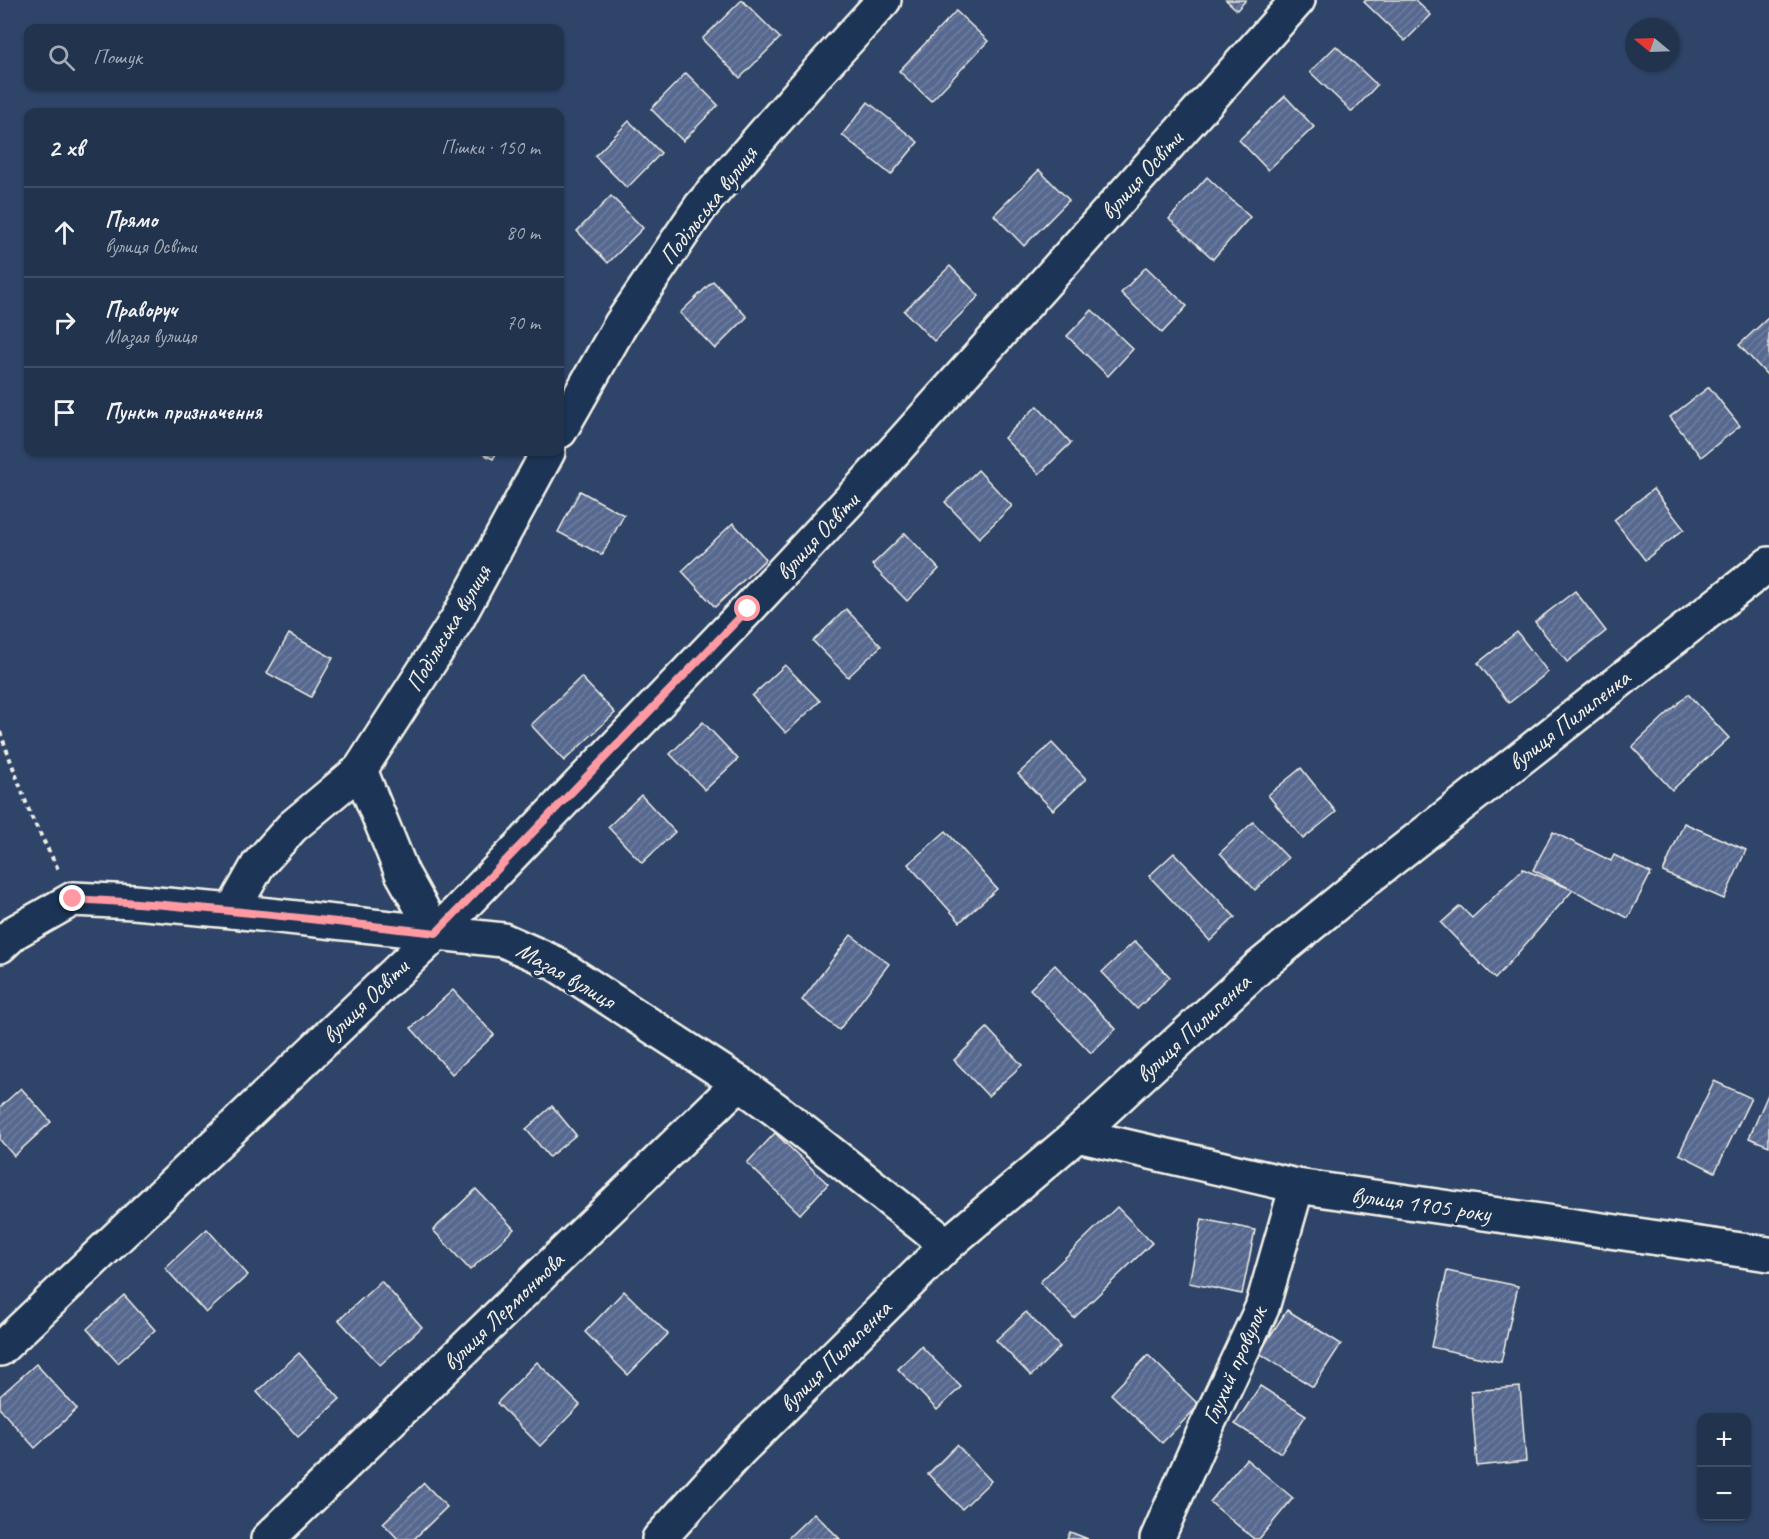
<!DOCTYPE html>
<html lang="uk">
<head>
<meta charset="utf-8">
<style>
	body { margin:0; font-family:Caveat,sans-serif; background:#2a3b55; color:#f1f3f6 }
	.controls { position:absolute; right:18px; bottom:18px; display:grid; overflow:hidden; border-radius:12px; box-shadow:0 2px 4px #0004 }
	.controls button { width:54px; height:54px; display:grid; place-items:center; padding:0; border:0; border-bottom:2px solid #3f4e66; background:#22334e; color:#f1f3f6; font:30px sans-serif }
	.compass { position:absolute; left:1625px; top:18px; width:54px; height:54px; border-radius:50%; background:#22334e; box-shadow:0 2px 4px #0004; rotate:289deg }
	.stop { position:absolute; width:18px; height:18px; margin:-14px; border:4px solid #ff9aa2; border-radius:50%; background:#fff }
	.stop.end { background:#ff9aa2; border-color:#fff; box-shadow:0 2px 6px #0008 }
	.list { margin:0; padding:0; list-style:none }
	h2 { display:flex; justify-content:space-between; align-items:center; height:78px; margin:0; padding:0 24px; font-size:26px }
	h2 small { font-size:20px; font-weight:400; color:#a2aab6 }
	.list li { display:grid; grid-template-columns:39px 1fr auto; gap:18px; align-items:center; box-sizing:border-box; height:90px; padding:0 24px; border-top:2px solid #3f4e66 }
	.list b { display:block; font-size:22px; white-space:nowrap }
	.list p { margin:0; font-size:20px; white-space:nowrap; color:#a2aab6 }
	.list em { font-size:20px; font-style:normal; color:#a2aab6 }
	.icon { flex:none; width:33px; height:33px; fill:none; stroke:currentColor; stroke-width:2; stroke-linecap:round; stroke-linejoin:round }
	.map { position:relative; flex:none; width:1769px; height:1539px; overflow:hidden }
	.search { position:absolute; background:#22334e; box-shadow:0 2px 4px #0004; left:24px; top:24px; width:540px; height:66px; display:flex; align-items:center; gap:15px; box-sizing:border-box; padding:0 21px; border-radius:12px; color:#a2aab6; font-size:22px }
	.panel { position:absolute; background:#22334e; box-shadow:0 2px 4px #0004; left:24px; top:108px; width:540px; height:348px; border-radius:12px }
	.map>svg:first-child { display:block }
	.building { fill:url(#building-hatch); stroke:#f4f1e8; stroke-width:1.5 }
	.lines { fill:none; stroke-linecap:round; stroke-linejoin:round }
	.minor-casing { stroke:#f4f1e8; stroke-width:38 }
	.path { stroke:#f4f1e8; stroke-width:4; stroke-dasharray:4.5 4.5; stroke-linecap:butt }
	.minor { stroke:#1d3557; stroke-width:33 }
	.route { stroke:#ff9aa2; stroke-width:8 }
	.labels { text-anchor:middle; dominant-baseline:central; stroke-width:6; stroke-linejoin:round; paint-order:stroke }
	.street-label { font-size:24px; fill:#f4f1e8; stroke:#1d3557 }
</style>
</head>
<body>
<div class="map">
<svg width="1769" height="1539" viewBox="0 0 1769 1539">
	<defs>
		<pattern id="building-hatch" width="6" height="6" patternUnits="userSpaceOnUse" patternTransform="scale(1.5)"><rect width="6" height="6" fill="#57688f"/><path d="M-1 1l2-2M0 6l6-6M5 7l2-2" fill="none" stroke="#707e9f"/></pattern>
	</defs>
	<rect width="100%" height="100%" fill="#2e4468"/>
	<filter id="ink" filterUnits="userSpaceOnUse"><feTurbulence type="fractalNoise" baseFrequency=".0167" numOctaves="2"/><feDisplacementMap in="SourceGraphic" scale="12" xChannelSelector="R" yChannelSelector="G"/><feConvolveMatrix kernelMatrix="1 2 1 2 8 2 1 2 1" color-interpolation-filters="sRGB"/></filter>
	<g filter="url(#ink)">
		<g class="building">
			<polygon points="742,0 780,38 740,78 702,39"/>
			<polygon points="1226,0 1246,0 1237,10"/>
			<polygon points="1366,0 1415,0 1431,15 1405,41 1364,2"/>
			<polygon points="956,11 988,41 931,101 899,71"/>
			<polygon points="1336,46 1377,85 1352,112 1310,72"/>
			<polygon points="686,73 718,105 683,141 651,109"/>
			<polygon points="1285,96 1314,127 1268,170 1239,140"/>
			<polygon points="868,102 918,142 891,175 842,135"/>
			<polygon points="629,121 661,153 627,188 595,156"/>
			<polygon points="1039,170 1069,200 1024,246 994,215"/>
			<polygon points="1207,177 1250,217 1213,259 1169,219"/>
			<polygon points="611,196 643,228 608,263 577,231"/>
			<polygon points="950,266 979,296 934,341 904,311"/>
			<polygon points="1146,267 1187,306 1162,333 1121,293"/>
			<polygon points="713,281 747,317 715,349 680,313"/>
			<polygon points="1092,310 1133,349 1108,376 1067,336"/>
			<polygon points="1769,317 1769,377 1739,345"/>
			<polygon points="1709,387 1740,426 1701,457 1670,417"/>
			<polygon points="1037,406 1071,443 1039,474 1004,438"/>
			<polygon points="479,452 497,452 493,459"/>
			<polygon points="978,470 1012,506 979,538 945,502"/>
			<polygon points="1653,489 1684,529 1645,560 1614,520"/>
			<polygon points="580,491 624,515 602,555 558,532"/>
			<polygon points="733,523 766,559 715,607 682,571"/>
			<polygon points="905,533 939,569 907,601 872,565"/>
			<polygon points="1575,591 1606,631 1567,662 1535,622"/>
			<polygon points="846,609 881,646 848,677 813,641"/>
			<polygon points="1517,632 1548,672 1509,703 1478,663"/>
			<polygon points="289,634 333,658 311,697 267,673"/>
			<polygon points="785,665 820,701 786,733 752,696"/>
			<polygon points="581,677 615,713 564,761 531,725"/>
			<polygon points="1688,694 1729,738 1672,790 1632,747"/>
			<polygon points="703,722 738,759 705,790 670,754"/>
			<polygon points="1052,743 1086,779 1053,810 1018,774"/>
			<polygon points="1301,768 1336,812 1303,839 1268,795"/>
			<polygon points="641,795 675,832 642,863 608,827"/>
			<polygon points="1253,822 1288,858 1255,890 1220,853"/>
			<polygon points="1684,823 1746,850 1724,899 1663,872"/>
			<polygon points="946,831 997,889 960,922 908,864"/>
			<polygon points="1553,832 1611,861 1614,855 1651,873 1628,918 1533,870"/>
			<polygon points="1174,853 1235,917 1210,941 1149,876"/>
			<polygon points="1523,869 1573,890 1495,979 1441,923 1460,906 1472,918"/>
			<polygon points="851,935 889,964 839,1030 802,1000"/>
			<polygon points="1135,941 1170,977 1137,1009 1102,972"/>
			<polygon points="1055,965 1116,1029 1091,1053 1030,989"/>
			<polygon points="453,990 494,1035 452,1074 411,1028"/>
			<polygon points="987,1028 1022,1065 988,1096 954,1060"/>
			<polygon points="1714,1081 1751,1098 1715,1172 1679,1154"/>
			<polygon points="21,1088 51,1122 14,1156 0,1140 0,1107"/>
			<polygon points="1769,1092 1769,1146 1749,1138"/>
			<polygon points="552,1106 576,1135 549,1157 526,1129"/>
			<polygon points="775,1133 828,1184 800,1214 747,1163"/>
			<polygon points="476,1189 514,1229 470,1270 433,1230"/>
			<polygon points="1117,1207 1152,1243 1074,1318 1040,1282"/>
			<polygon points="1202,1219 1255,1230 1242,1294 1189,1283"/>
			<polygon points="207,1229 248,1275 206,1313 165,1268"/>
			<polygon points="1447,1271 1518,1286 1501,1362 1431,1347"/>
			<polygon points="381,1281 422,1327 380,1365 339,1320"/>
			<polygon points="624,1291 668,1334 628,1375 585,1332"/>
			<polygon points="124,1295 155,1330 118,1363 87,1329"/>
			<polygon points="1287,1310 1341,1344 1313,1387 1259,1353"/>
			<polygon points="1026,1312 1060,1347 1031,1376 996,1340"/>
			<polygon points="921,1346 961,1387 937,1410 898,1369"/>
			<polygon points="299,1353 340,1399 298,1437 257,1392"/>
			<polygon points="1148,1355 1199,1405 1162,1443 1111,1394"/>
			<polygon points="537,1362 580,1405 540,1446 497,1403"/>
			<polygon points="36,1364 77,1409 35,1448 0,1409 0,1396"/>
			<polygon points="1260,1386 1306,1415 1281,1453 1235,1424"/>
			<polygon points="1520,1387 1526,1461 1477,1466 1471,1391"/>
			<polygon points="957,1445 991,1481 962,1509 928,1474"/>
			<polygon points="1246,1459 1293,1498 1259,1539 1254,1539 1210,1502"/>
			<polygon points="424,1483 447,1507 414,1539 398,1539 383,1523"/>
			<polygon points="814,1513 840,1539 787,1539"/>
			<polygon points="1070,1532 1088,1539 1067,1539"/>
		</g>
		<g class="lines">
			<defs>
				<g id="minor">
					<polyline points="560,431 621,324 701,206 810,81 884,0"/>
					<polyline points="360,770 402,873 436,934"/>
					<polyline points="232,911 258,865 292,827 360,770 458,618 548,452"/>
					<polyline points="0,946 15,932 73,899 134,902 232,911 503,940 553,962 739,1083 775,1109 947,1245"/>
					<polyline points="1077,1135 1297,1186 1769,1254"/>
					<polyline points="0,1349 436,934 748,609 863,486 1298,0"/>
					<polyline points="268,1539 739,1083"/>
					<polyline points="659,1539 740,1450 947,1245 1077,1135 1258,968 1364,881 1769,564"/>
					<polyline points="1157,1539 1204,1432 1262,1308 1297,1186"/>
				</g>
			</defs>
			<use href="#minor" class="minor-casing"/>
			<polyline class="path" points="0,732 31,816 58,869"/>
			<use href="#minor" class="minor"/>
		</g>
	</g>
	<g class="lines" filter="url(#ink)">
		<path class="route" d="M73,899C195,905 315,920 436,933L748,609"/>
	</g>
	<g class="labels">
		<g class="street-label">
			<text transform="translate(1141 175) rotate(-48)">вулиця Освіти</text>
			<text transform="translate(708 205) rotate(-52)">Подільська вулиця</text>
			<text transform="translate(817 536) rotate(-47)">вулиця Освіти</text>
			<text transform="translate(448 628) rotate(-59)">Подільська вулиця</text>
			<text transform="translate(1569 720) rotate(-38)">вулиця Пилипенка</text>
			<text transform="translate(566 975) rotate(30)">Мазая вулиця</text>
			<text transform="translate(365 1001) rotate(-44)">вулиця Освіти</text>
			<text transform="translate(1193 1028) rotate(-43)">вулиця Пилипенка</text>
			<text transform="translate(1421 1204) rotate(8)">вулиця 1905 року</text>
			<text transform="translate(503 1311) rotate(-44)">вулиця Лермонтова</text>
			<text transform="translate(835 1356) rotate(-45)">вулиця Пилипенка</text>
			<text transform="translate(1234 1365) rotate(-66)">Глухий провулок</text>
		</g>
	</g>
</svg>
<div class="controls">
<button>+</button>
<button>−</button>
</div>
<svg class="compass" viewBox="-18 -18 36 36"><path d="M0-13l5 13h-10z" fill="#e53935"/><path d="M0 13l5-13h-10z" fill="#a2aab6"/></svg>
<div class="stop" style="left:748px;top:609px"></div>
<div class="stop end" style="left:73px;top:899px"></div>
<div class="search"><svg class="icon" aria-label="search" viewBox="0 0 24 24"><circle cx="10" cy="10" r="6"/><path d="M15 15l6 6"/></svg>Пошук</div>
<section class="panel">
<h2>2 хв<small>Пішки · 150 m</small></h2>
<ul class="list">
<li><svg class="icon" aria-label="ahead" viewBox="0 0 24 24"><path d="M12 20V5M6 11l6-6 6 6"/></svg><div><b>Прямо</b><p>вулиця Освіти</p></div><em>80 m</em></li>
<li><svg class="icon" aria-label="right" viewBox="0 0 24 24"><path d="M7 20v-9h11M14 6l5 5-5 5"/></svg><div><b>Праворуч</b><p>Мазая вулиця</p></div><em>70 m</em></li>
<li><svg class="icon" aria-label="arrive" viewBox="0 0 24 24"><path d="M6 21V4h12l-3 4 3 4H6"/></svg><div><b>Пункт призначення</b></div></li>
</ul>
</section>
</div>
</body>
</html>
